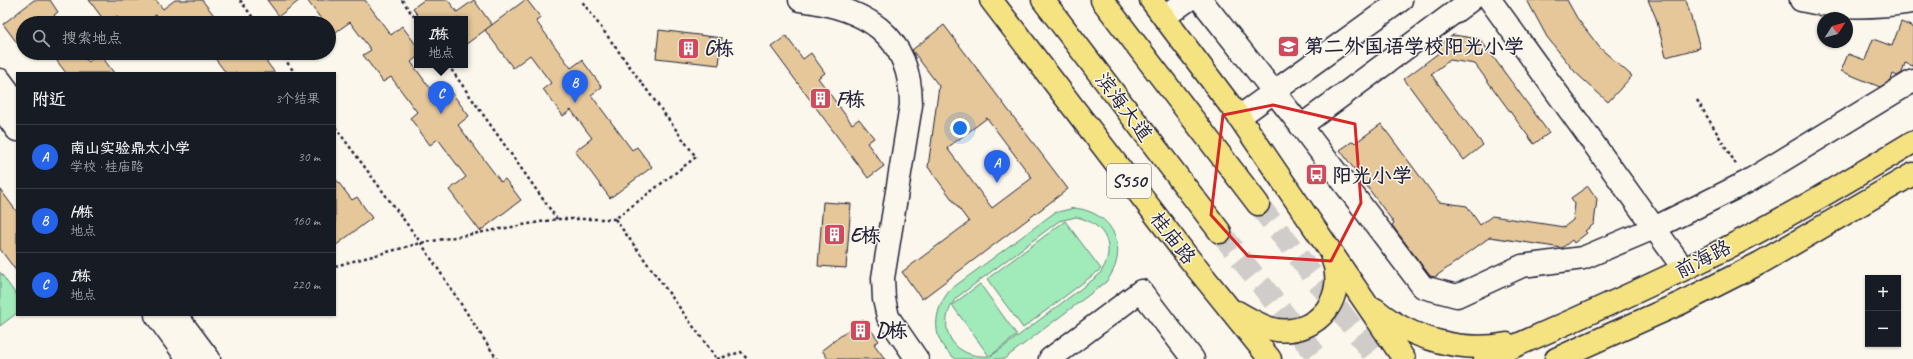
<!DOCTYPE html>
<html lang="zh">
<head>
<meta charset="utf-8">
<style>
	body { margin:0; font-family:Caveat,"LXGW WenKai TC",sans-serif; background:#20242c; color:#f1f3f6 }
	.controls { position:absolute; right:12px; bottom:12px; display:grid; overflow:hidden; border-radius:0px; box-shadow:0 1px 3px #0004 }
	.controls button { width:36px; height:36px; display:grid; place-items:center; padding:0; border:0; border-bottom:1px solid #363941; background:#171b24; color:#f1f3f6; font:20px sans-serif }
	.compass { position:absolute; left:1817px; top:12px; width:36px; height:36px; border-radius:50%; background:#171b24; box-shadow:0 1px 3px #0004; rotate:54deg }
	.you { position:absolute; left:960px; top:128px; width:14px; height:14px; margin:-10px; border:3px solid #fff; border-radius:50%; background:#1a73e8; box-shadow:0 0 0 6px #1a73e833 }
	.badge { display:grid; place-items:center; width:26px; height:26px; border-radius:50%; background:#2563eb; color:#fff; font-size:13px; font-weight:700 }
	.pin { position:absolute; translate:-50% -33px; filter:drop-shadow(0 1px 2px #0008) }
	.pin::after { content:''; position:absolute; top:21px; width:14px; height:12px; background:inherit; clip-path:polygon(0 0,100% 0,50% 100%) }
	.popup { position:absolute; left:414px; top:16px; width:54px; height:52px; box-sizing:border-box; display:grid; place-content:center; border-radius:0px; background:#171b24; filter:drop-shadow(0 1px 3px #0005); font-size:13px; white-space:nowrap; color:#9ea1a6 }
	.popup b { font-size:15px; color:#f1f3f6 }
	.popup::after { content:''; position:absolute; left:50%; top:100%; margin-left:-8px; border:8px solid transparent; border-top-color:#171b24 }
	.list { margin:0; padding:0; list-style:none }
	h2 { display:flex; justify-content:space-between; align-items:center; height:52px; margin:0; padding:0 16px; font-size:17px }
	h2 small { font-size:13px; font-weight:400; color:#9ea1a6 }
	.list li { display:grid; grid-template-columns:26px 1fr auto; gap:12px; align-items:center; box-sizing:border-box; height:64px; padding:0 16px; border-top:1px solid #363941 }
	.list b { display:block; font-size:15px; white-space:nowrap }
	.list p { margin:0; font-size:13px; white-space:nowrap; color:#9ea1a6 }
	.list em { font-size:13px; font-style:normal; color:#9ea1a6 }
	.icon { flex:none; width:22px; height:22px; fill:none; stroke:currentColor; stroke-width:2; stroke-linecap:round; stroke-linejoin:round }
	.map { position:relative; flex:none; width:1913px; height:359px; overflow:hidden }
	.search { position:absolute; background:#171b24; box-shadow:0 1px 3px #0004; left:16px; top:16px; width:320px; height:44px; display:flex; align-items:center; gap:10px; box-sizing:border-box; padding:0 14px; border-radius:22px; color:#9ea1a6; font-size:15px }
	.panel { position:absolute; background:#171b24; box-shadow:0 1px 3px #0004; left:16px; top:72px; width:320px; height:244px; border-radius:0px }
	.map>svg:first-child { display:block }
	.green { fill:#a1eab9; stroke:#62867a; fill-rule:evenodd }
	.building { fill:#e5c799; stroke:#22223b; fill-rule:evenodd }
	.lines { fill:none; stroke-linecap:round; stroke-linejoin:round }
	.highway-tunnel { stroke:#d0ccc9; stroke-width:22; stroke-dasharray:22 11; stroke-linecap:butt }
	.minor-casing { stroke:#22223b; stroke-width:25 }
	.major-casing { stroke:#22223b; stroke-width:25 }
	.highway-casing { stroke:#22223b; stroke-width:25 }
	.path { stroke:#22223b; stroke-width:2.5; stroke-dasharray:3 3; stroke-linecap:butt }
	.minor { stroke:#fbf7ec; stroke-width:22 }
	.major { stroke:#f5e382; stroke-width:22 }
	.highway { stroke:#f5e382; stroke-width:22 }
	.marked { fill:none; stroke:#d62828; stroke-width:3; stroke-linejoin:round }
	.labels { text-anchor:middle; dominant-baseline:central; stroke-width:3; stroke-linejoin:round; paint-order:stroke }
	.shield { fill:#fbf7ec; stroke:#636270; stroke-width:1 }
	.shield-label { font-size:19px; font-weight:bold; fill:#22223b }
	.poi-label { font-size:20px; font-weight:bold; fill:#22223b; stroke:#fbf7ec; text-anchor:start }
	.street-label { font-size:20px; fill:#22223b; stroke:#fbf7ec }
</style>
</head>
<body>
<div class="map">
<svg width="1913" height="359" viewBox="0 0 1913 359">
	<rect width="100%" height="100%" fill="#fbf7ec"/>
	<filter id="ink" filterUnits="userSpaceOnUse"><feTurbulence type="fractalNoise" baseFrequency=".025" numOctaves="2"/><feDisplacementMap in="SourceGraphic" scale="8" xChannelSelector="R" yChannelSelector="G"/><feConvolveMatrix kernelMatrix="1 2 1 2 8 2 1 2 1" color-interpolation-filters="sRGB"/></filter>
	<g filter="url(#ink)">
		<g class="green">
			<path d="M1074,208C1114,212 1131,250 1106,282L1004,359H956C930,342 932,310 951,289L1054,213ZM1076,217C1106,223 1118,249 1099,275L997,352L990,356L1017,335L980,284L952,305L989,356C953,359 934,327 956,298L1059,221Z"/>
			<polygon points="1065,221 1101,269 1023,328 987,279"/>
			<polygon points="0,272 17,296 17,313 0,326"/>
		</g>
		<g class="building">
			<polygon points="34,0 50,0 58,12 54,15 59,23 23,23 23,51 3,24"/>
			<polygon points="89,0 156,0 163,9 175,0 202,0 220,23 162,23 156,15 144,23 122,23 117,16 106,23"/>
			<polygon points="267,0 300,0 279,16"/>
			<polygon points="307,0 365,0 391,35 402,26 417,46 417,57 411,62 437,98 449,89 469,116 458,125 501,182 505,179 521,200 480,231 449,190 466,177 438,139 430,145 410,118 417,112 391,77 383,82 363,55 371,50 350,22 333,34 329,29 329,23 324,23"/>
			<polygon points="424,0 448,0 457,12 474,0 492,25 465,45 465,19 420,19 413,8"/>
			<polygon points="525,0 527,0 541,18 536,21 571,68 582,60 602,87 591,95 632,150 637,147 652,167 610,198 575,151 592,138 571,110 563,116 543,89 551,83 530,55 513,68 485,30"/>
			<polygon points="1527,0 1567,0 1577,18 1600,48 1632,76 1608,102 1575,72 1547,37"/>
			<polygon points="1648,0 1686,0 1700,48 1666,57 1656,18"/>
			<polygon points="1901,22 1913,27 1913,66 1905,63 1902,73 1897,76 1893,74 1891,80 1880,87 1841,71 1848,54 1865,60 1873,39 1892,46"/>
			<path d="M944,25L1068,189L922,299L902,272L969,222L928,167L939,86L912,50ZM987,118L1032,178L992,208L947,148Z"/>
			<polygon points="659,30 722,38 719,65 656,58"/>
			<polygon points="1453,35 1480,39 1549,133 1534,144 1475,64 1450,60 1431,74 1483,145 1464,160 1404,79 1440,52 1436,47"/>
			<polygon points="786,36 803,59 811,53 825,73 818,78 852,124 859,119 874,138 867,143 884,166 868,178 771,47"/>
			<polygon points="51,53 82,53 88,62 100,54 114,73 66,73"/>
			<polygon points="211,53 260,53 275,73 226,73"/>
			<polygon points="1381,124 1439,202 1467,206 1480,225 1492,216 1564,227 1573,220 1575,204 1571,198 1588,186 1597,199 1594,224 1585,231 1587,233 1574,243 1572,240 1562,248 1490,237 1435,277 1430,276 1392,225 1394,223 1340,150 1353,141 1355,143"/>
			<polygon points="335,178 352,200 357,197 372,218 335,246"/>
			<polygon points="0,189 17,212 17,272 0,249"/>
			<polygon points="823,202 851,204 846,268 818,266"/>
			<polygon points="863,319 879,341 874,344 885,359 828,359 822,350"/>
		</g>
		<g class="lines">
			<g class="highway-tunnel">
				<polyline points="1258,204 1377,359"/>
				<polyline points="1220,232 1319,359"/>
			</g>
			<defs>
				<g id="minor">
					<path d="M800,0C864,8 911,33 911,105L883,278L884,299L888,317L917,359"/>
					<polyline points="1201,0 1301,126 1423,287 1457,296 1522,266 1583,258 1654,228 1747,182 1913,81"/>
					<polyline points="1490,0 1676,258"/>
					<path d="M1801,0C1838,9 1875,8 1913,2"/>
					<polyline points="1164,17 1188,0"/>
					<polyline points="0,80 17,103"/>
					<polyline points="0,107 17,130"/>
					<polyline points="1239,117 1401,0"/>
					<polyline points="1301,126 1471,0"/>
					<polyline points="156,315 188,359"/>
					<polyline points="176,315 209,359"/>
					<polyline points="1050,359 1141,291 1193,359"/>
				</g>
				<g id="major">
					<polyline points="991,0 1187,256 1270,359"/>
					<polyline points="1151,0 1239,117 1404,359"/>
					<path d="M1375,309C1411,339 1461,353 1507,344"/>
					<path d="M1237,312C1250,319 1263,328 1277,330C1319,335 1348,296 1332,257"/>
					<path d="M1485,359C1559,327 1633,294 1705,259C1776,224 1845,183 1913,142"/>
					<polyline points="1556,359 1681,303 1760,263 1913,174"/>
				</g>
				<g id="highway">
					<polyline points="1043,0 1220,232"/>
					<polyline points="1102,0 1258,204"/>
				</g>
			</defs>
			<use href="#minor" class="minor-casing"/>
			<use href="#major" class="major-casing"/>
			<use href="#highway" class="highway-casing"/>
			<g class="path">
				<polyline points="240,0 257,23"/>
				<polyline points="402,0 417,21"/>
				<polyline points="280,53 295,73"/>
				<polyline points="448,65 557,219"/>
				<polyline points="1697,100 1737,166"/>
				<polyline points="335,127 421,243 497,359"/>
				<polyline points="615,219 717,359"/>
				<polyline points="335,266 421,243 557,219 615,219 696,157 581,0"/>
				<polyline points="717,359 741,352 747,359"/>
			</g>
			<use href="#minor" class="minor"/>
			<use href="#major" class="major"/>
			<use href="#highway" class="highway"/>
		</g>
	</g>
	<path class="marked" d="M1273,105L1355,124L1361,203L1331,261L1248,256L1211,215L1223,115Z"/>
	<defs>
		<symbol id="school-square" viewBox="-11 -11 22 22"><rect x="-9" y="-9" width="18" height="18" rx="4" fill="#d1495b" stroke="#fbf7ec"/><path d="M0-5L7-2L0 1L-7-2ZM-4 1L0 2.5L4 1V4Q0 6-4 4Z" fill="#fff"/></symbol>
		<symbol id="building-square" viewBox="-11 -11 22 22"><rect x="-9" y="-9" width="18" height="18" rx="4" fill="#d1495b" stroke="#fbf7ec"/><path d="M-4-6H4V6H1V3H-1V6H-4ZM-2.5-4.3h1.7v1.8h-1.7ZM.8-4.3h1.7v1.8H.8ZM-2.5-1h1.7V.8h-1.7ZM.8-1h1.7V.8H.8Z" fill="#fff"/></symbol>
		<symbol id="bus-square" viewBox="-11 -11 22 22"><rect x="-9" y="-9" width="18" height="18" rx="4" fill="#d1495b" stroke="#fbf7ec"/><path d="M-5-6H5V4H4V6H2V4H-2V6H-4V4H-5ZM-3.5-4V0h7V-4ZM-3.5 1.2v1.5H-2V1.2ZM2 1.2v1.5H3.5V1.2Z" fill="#fff"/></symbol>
	</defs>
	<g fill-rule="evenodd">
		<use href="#school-square" x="1276" y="34" width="25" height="25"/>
		<use href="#building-square" x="676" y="36" width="25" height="25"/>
		<use href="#building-square" x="808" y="86" width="25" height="25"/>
		<use href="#bus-square" x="1304" y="162" width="25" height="25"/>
		<use href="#building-square" x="822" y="222" width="25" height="25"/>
		<use href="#building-square" x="848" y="318" width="25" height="25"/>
	</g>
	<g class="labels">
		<rect class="shield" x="1107" y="164" width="44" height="34" rx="3"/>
		<g class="shield-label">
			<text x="1129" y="181">S550</text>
		</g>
		<g class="poi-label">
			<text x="1304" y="46">第二外国语学校阳光小学</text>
			<text x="704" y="48">G栋</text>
			<text x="836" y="99">F栋</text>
			<text x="1332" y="175">阳光小学</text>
			<text x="850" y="235">E栋</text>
			<text x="876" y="330">D栋</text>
		</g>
		<g class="street-label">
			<text transform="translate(1124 107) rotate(53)">滨海大道</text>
			<text transform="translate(1173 238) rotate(52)">桂庙路</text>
			<text transform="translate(1703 259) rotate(-27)">前海路</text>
		</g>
	</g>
</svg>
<div class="controls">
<button>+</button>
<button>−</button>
</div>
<svg class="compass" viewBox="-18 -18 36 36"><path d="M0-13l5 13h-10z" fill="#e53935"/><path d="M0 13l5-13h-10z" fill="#9ea1a6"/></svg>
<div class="you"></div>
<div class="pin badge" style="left:997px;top:183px">A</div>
<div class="pin badge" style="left:575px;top:103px">B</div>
<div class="pin badge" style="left:441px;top:114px">C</div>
<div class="popup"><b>I栋</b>地点</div>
<div class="search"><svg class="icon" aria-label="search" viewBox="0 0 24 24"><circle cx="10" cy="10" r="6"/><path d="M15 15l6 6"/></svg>搜索地点</div>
<section class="panel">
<h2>附近<small>3个结果</small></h2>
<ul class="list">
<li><span class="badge">A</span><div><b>南山实验鼎太小学</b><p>学校 · 桂庙路</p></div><em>30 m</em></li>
<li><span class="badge">B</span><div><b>H栋</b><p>地点</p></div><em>160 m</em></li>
<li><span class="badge">C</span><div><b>I栋</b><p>地点</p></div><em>220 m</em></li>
</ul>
</section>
</div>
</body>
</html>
